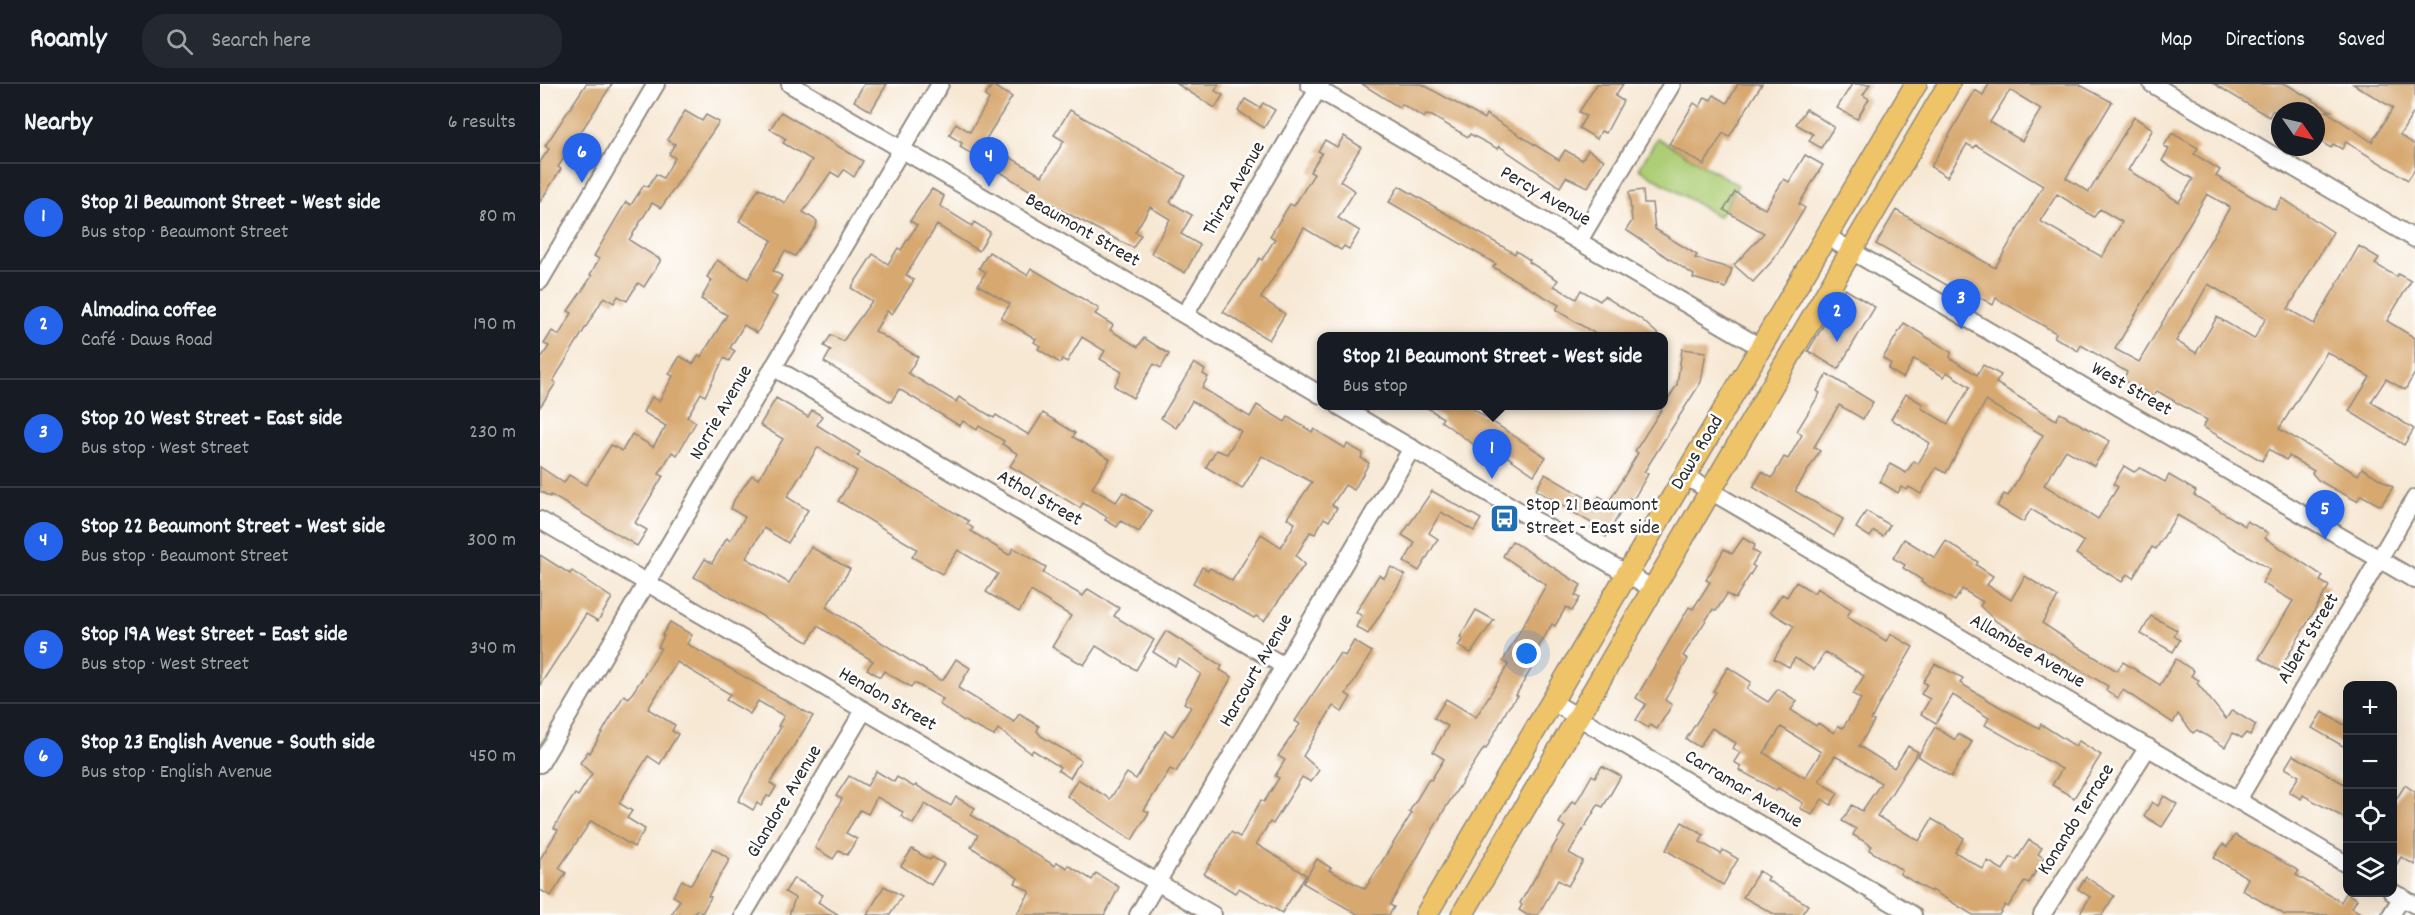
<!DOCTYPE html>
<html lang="en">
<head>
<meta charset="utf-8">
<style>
	body { margin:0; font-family:Dekko,sans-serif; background:#242831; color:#f1f3f6 }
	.controls { position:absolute; right:18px; bottom:18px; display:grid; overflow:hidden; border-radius:12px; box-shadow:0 6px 24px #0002 }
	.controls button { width:54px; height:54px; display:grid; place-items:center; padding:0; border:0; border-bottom:2px solid #363941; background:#171b24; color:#f1f3f6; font:30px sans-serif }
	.compass { position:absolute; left:1731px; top:18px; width:54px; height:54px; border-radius:50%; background:#171b24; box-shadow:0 6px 24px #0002; rotate:124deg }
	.you { position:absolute; left:987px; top:570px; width:21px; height:21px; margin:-15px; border:4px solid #fff; border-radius:50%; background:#1a73e8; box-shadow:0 0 0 9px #1a73e833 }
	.badge { display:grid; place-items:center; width:39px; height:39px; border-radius:50%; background:#2563eb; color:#fff; font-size:20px; font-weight:700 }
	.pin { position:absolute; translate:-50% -50px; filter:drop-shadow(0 2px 3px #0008) }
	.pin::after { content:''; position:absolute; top:32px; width:21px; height:18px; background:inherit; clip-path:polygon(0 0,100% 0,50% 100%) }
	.popup { position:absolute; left:777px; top:248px; width:351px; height:78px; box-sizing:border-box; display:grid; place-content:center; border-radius:12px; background:#171b24; filter:drop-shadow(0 2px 4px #0005); font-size:20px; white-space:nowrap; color:#9ea1a6 }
	.popup b { font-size:22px; color:#f1f3f6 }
	.popup::after { content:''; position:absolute; left:50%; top:100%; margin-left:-12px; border:12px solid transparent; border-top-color:#171b24 }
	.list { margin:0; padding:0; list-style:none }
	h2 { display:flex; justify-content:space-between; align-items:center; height:78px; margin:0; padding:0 24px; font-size:26px }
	h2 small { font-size:20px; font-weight:400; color:#9ea1a6 }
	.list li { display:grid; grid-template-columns:39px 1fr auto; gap:18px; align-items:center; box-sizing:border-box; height:108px; padding:0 24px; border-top:2px solid #363941 }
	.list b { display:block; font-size:22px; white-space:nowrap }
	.list p { margin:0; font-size:20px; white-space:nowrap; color:#9ea1a6 }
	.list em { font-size:20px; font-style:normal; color:#9ea1a6 }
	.icon { flex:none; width:33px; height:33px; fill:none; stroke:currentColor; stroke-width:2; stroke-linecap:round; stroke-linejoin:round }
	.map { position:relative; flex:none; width:1875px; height:831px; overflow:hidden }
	header { display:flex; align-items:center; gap:36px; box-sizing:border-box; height:84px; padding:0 30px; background:#171b24; border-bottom:2px solid #363941 }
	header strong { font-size:28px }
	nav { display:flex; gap:33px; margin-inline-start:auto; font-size:21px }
	.search { width:420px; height:54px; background:#242831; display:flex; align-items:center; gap:15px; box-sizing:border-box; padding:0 21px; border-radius:24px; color:#9ea1a6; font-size:22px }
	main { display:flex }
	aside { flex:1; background:#171b24 }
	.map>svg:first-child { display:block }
	.green { fill:#adce76; stroke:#6c7c50; stroke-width:1.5 }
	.building { fill:#d7a870; fill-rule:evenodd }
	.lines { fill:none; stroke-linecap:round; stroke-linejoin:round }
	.minor-casing { stroke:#918a80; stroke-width:20 }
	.major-casing { stroke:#918a80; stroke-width:24 }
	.minor { stroke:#fff; stroke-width:16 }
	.major { stroke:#efc469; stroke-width:21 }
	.labels { text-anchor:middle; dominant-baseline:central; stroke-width:5; stroke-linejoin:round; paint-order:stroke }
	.street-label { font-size:20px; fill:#2b2b2b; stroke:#fff }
	.poi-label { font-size:20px; fill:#2b2b2b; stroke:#fff; text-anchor:start }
</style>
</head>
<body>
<header>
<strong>Roamly</strong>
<div class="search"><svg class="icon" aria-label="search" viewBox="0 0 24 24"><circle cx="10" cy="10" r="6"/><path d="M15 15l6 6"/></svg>Search here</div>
<nav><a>Map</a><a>Directions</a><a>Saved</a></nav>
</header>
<main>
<aside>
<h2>Nearby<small>6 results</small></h2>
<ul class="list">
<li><span class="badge">1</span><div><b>Stop 21 Beaumont Street - West side</b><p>Bus stop · Beaumont Street</p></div><em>80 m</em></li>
<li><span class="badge">2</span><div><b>Almadina coffee</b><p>Café · Daws Road</p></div><em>190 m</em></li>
<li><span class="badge">3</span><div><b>Stop 20 West Street - East side</b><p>Bus stop · West Street</p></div><em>230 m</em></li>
<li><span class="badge">4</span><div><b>Stop 22 Beaumont Street - West side</b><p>Bus stop · Beaumont Street</p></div><em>300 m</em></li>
<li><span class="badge">5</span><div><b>Stop 19A West Street - East side</b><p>Bus stop · West Street</p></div><em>340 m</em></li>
<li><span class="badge">6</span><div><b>Stop 23 English Avenue - South side</b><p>Bus stop · English Avenue</p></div><em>450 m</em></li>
</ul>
</aside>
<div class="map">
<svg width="1875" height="831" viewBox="0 0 1875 831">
	<rect width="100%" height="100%" fill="#fff"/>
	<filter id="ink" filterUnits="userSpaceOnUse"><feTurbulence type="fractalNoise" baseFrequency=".0167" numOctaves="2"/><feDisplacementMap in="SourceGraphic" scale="12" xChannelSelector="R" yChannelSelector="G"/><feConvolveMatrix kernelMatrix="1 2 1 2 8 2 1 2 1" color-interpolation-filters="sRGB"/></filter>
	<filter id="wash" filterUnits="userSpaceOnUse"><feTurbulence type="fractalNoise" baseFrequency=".008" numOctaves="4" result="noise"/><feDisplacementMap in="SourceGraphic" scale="24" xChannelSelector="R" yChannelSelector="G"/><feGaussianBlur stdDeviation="1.35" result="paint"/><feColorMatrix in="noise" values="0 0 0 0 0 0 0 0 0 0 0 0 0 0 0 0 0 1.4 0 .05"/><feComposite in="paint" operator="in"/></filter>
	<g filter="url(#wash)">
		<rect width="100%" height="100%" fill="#f7e8d4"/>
		<polygon class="green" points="1117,54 1198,101 1179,133 1099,85"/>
		<g id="blocks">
			<g class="building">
				<polygon points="46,0 72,0 18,83 21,85 0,118 0,78 9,65 5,62"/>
				<polygon points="324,0 347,0 331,27 314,17"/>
				<polygon points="637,0 679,0 675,7 683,11 675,24"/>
				<polygon points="822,0 882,0 944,35 946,30 1019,76 1025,66 1042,76 1048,66 1064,76 1048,103 1026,93 1020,103 959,62 958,65 930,50 928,53 892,32 886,31 884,34 862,20 860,24"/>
				<polygon points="1057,0 1083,0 1075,12 1083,17 1066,49 1061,47 1057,55 1039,44 1046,32 1039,28"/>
				<polygon points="1198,0 1222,0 1189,53 1183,49 1164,81 1129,60 1154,19 1160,23 1165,13 1171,16 1174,11 1187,19"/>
				<polygon points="1312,0 1330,0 1323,11 1329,15 1317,35 1297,24"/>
				<path d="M1449,0H1538L1572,18L1526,94L1549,108L1594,33L1613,45L1588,86L1639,118L1653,95L1622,77L1629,65L1624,62L1632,49L1658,64L1654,70L1680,86L1676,92L1735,126L1742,114L1793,148L1748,225L1774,240L1819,162L1839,174L1835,180L1857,193L1858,190L1871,197L1847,237L1875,254V289L1865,306L1846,295L1831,318L1874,345L1864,361L1809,327L1830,293L1787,268L1739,345L1818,391L1822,384L1853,403L1842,420L1839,421L1821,411L1817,417L1792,404L1778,396L1772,389L1774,387L1749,372L1746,376L1729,365L1722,377L1663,343L1667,336L1617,307L1613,313L1583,296L1587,288L1541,261L1538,267L1514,253L1516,249L1456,214L1453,221L1425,205L1422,210L1336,160L1356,126L1455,184L1503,102L1436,61L1434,64L1427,60L1407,93L1391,83L1435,6L1443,11ZM1470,6L1501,25L1482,57L1450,38ZM1517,110L1554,133L1560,125L1582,138L1562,173L1500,137ZM1667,110L1690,123L1599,278L1575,265ZM1668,200L1726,234L1714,255L1677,233L1656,269L1636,257Z"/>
				<polygon points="1674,0 1746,0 1791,27 1786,27 1832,58 1853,24 1813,0 1875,0 1875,26 1860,51 1875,61 1875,85 1868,96 1806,58 1802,65 1793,60 1791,64 1776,55 1776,27 1732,27 1729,33"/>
				<polygon points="452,1 472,13 444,58 502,92 524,57 514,51 530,26 646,92 630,118 652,131 641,150 660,161 645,189 611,169 630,135 610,123 595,148 601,151 593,164 523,127 420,63 422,59 409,51 416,39 430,48 449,15 445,12"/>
				<polygon points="705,15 720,24 723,19 735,26 724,44 698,27"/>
				<polygon points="1266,25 1294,43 1281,64 1269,57 1273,50 1256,40"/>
				<polygon points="145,27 162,37 166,31 179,38 121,124 112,119 89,156 121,176 104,203 98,199 87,217 78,212 74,219 64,213 13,297 16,299 0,323 0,276 9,262 4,260 12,247 19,251 32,229 28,227 52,192 50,191 59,175 54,172 86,118 91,121 104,101 108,103 116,90 123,94 135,74 129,70 135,60 127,56"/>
				<polygon points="241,28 323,77 314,93 304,86 299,93 291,88 263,128 277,137 276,143 255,172 245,167 233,187 242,192 231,210 237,213 217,249 204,241 190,264 195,267 189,277 184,274 165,312 161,309 147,333 156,338 137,371 132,368 119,390 123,392 95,439 107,446 97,462 11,411 10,413 0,407 0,383 24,399 29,391 46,401 71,361 82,367 92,350 113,363 126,342 103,328 112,313 119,317 133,292 129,290 140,272 153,280 159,271 161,273 187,231 161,215 172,196 167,193 177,176 208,195 232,156 199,137 219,104 245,119 272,76 243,59 246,55 230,45"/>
				<polygon points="804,52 821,63 800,97 815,107 798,134 820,147 809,165 804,162 801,166 764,144 721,214 745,230 729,256 683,228 720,174 722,176 735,155 730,152 750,120 754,122 774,90 770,88 782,69 778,67 785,56 797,63"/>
				<polygon points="1265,71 1283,81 1259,120 1265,124 1234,175 1213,198 1194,181 1224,149 1184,126 1195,108 1225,125 1244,95 1249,98"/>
				<polygon points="859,102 975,170 976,167 990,176 989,178 1018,196 1014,202 1036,215 1041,206 1060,217 1064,212 1101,235 1120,252 1059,252 1016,226 1019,221 953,183 956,180 849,118"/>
				<polygon points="392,105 404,112 400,122 432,142 434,138 450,148 439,167 397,141 366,191 374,196 352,230 347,227 335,247 378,273 368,289 416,318 419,313 454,334 456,331 489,351 503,329 535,349 533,353 570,375 552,404 576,418 583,408 612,427 599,448 581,437 577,443 565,436 567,433 543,419 540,424 470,382 478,370 462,360 464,357 439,342 437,346 423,337 420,342 359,305 351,318 284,278 291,266 284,262 291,251 303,257 332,217 311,204 333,170 348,180 358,164 361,166 377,141 370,137"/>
				<polygon points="1103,106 1104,119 1112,119 1115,145 1157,171 1155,174 1192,185 1186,204 1153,194 1154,191 1086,146 1092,137 1089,108"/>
				<polygon points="449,168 487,191 491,184 553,221 559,225 555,230 573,241 570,246 598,263 604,254 629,270 621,284 614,280 593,314 574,302 582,288 560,275 565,267 542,253 527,278 522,275 520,279 498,265 500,262 494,258 496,255 461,234 470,220 438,201 446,188 439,184"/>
				<polygon points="1305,205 1335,223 1298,285 1268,267"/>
				<polygon points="1364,239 1411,268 1410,274 1437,291 1443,281 1461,291 1456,299 1516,336 1520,329 1570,357 1554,382 1526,366 1504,401 1558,435 1578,403 1573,400 1584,382 1594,388 1600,384 1625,398 1629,391 1656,407 1654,411 1705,442 1707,437 1728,449 1725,454 1783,492 1780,497 1789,502 1739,587 1719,574 1753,517 1722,499 1730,485 1637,431 1616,465 1612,463 1593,494 1587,490 1582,498 1536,470 1544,458 1491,425 1483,438 1457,422 1464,410 1468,412 1503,351 1446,317 1406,389 1396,384 1381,410 1369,403 1367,406 1361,403 1358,409 1340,398 1350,380 1366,389 1374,377 1378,380 1390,359 1351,335 1366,310 1383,320 1381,324 1408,340 1430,303 1407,288 1404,293 1374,275 1363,294 1348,285 1351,280 1343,274"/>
				<polygon points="1142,265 1166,268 1161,298 1104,388 1108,390 1093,416 1089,414 1066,453 1051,444 1053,440 996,406 1005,390 1055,419 1059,412 1069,418 1098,369 1095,367 1137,301"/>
				<polygon points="654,279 665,286 663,290 668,293 662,304 710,333 717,321 745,338 748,333 772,348 774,345 805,364 807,360 823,369 821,374 829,379 814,406 805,401 792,421 797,424 789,437 784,434 775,450 770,448 756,472 765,480 724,537 716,532 714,534 653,499 662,483 668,487 670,484 692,497 721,450 741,463 755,439 747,434 772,398 722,372 702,405 666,383 676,366 687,370 701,347 652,317 636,344 621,334"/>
				<polygon points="1287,290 1333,318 1323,335 1299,321 1274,363 1280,367 1255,407 1303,435 1294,452 1213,403 1222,388 1232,394 1244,373 1248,375 1262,351 1257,347 1280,309 1277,307"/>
				<polygon points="236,314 268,333 272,326 282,332 277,341 320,368 317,372 429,437 427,440 433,444 431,447 469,471 474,464 506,483 503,489 543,512 548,505 579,524 574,532 614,556 596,586 556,562 544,581 526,571 512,563 531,532 491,507 479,528 461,517 446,508 458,490 418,466 402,490 372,473 377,465 298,417 317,387 278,363 247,413 268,426 248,459 224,444 206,474 249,499 271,463 310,485 286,523 400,596 403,596 416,575 430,584 418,604 474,638 479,630 499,642 497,647 501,652 541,676 530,694 518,686 520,683 493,666 491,669 458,645 454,652 424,637 399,620 403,615 380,602 374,599 371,603 344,587 340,593 327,585 333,577 278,542 268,558 154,493 165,475 172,479 187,454 190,457 205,433 191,425 194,416 212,391 218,395 243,355 220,341"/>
				<polygon points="883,321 927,321 1006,373 994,391 952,362 947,370 901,337 903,334"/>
				<polygon points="892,407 941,435 934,447 901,428 889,449 898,455 879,487 864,478 875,459 862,451"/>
				<polygon points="1326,427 1350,441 1343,452 1334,447 1330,453 1316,444"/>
				<polygon points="1203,454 1215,461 1212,466 1219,470 1212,481 1215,483 1195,515 1187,510 1176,527 1173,525 1143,572 1148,575 1125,616 1132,621 1117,645 1110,641 1108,644 1096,636 1106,620 1096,614 1149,523 1153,525 1170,498 1166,496 1184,465 1192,470"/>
				<polygon points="1364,455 1395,474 1406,457 1438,478 1436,481 1453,492 1447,501 1471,516 1485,492 1518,513 1502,539 1537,562 1577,587 1583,578 1620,601 1636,575 1654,587 1651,592 1659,596 1657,599 1686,635 1692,626 1716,641 1710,651 1706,649 1702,654 1693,649 1685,663 1657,646 1653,649 1638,630 1633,639 1583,606 1578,614 1566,606 1568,602 1457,538 1440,522 1443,518 1422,505 1415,517 1381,498 1382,496 1363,484 1365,481 1353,474"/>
				<polygon points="972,457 1041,501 1035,511 1040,514 1032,527 1026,523 1015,542 1012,540 998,564 991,578 994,580 976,611 978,612 968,624 946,665 944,664 906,723 850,821 854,823 849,831 819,831 763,799 777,775 791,784 789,786 825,805 872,729 869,728 889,695 891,696 904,675 893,668 908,642 894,634 906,615 936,633 968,581 963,577 1006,501 963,472"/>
				<polygon points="0,471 30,490 32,487 72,514 58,537 46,530 0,601"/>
				<polygon points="851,483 865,491 828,550 816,543 822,532 816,528 839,491 844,494"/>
				<path d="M1256,498L1274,509L1277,504L1311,525L1307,533L1346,557L1351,550L1373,563L1338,622L1331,636L1334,637L1319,662L1354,684L1368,662L1378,668L1337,732L1379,757L1392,735L1424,754L1415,768L1443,785L1448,777L1463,786L1471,773L1476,776L1489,756L1502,764L1498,770L1504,774L1489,799L1485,797L1468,823L1465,821L1459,831H1433L1392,806L1391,808L1360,790L1362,786L1329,766L1332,762L1313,751L1316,745L1302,737L1312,721L1322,727L1341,699L1316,683L1295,672L1279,697L1298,709L1291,721L1282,715L1272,731L1260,724L1263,719L1238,704L1236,706L1199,686L1201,682L1194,678L1200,669L1193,664L1196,659L1172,644L1159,663L1146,655L1176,608L1173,607L1188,583L1211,598L1207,605L1228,618L1238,605L1257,617L1251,626L1276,642L1278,639L1294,649L1298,642L1303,644L1321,615L1313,610L1324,592L1285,568L1274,586L1255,574L1249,583L1234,575L1254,542L1230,528L1242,510L1247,513ZM1241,643L1281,668L1265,694L1224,669Z"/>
				<polygon points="936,526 954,536 931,569 918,562 923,555 920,553"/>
				<polygon points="1611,532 1637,546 1634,552 1640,556 1633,568 1601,550"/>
				<polygon points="130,538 152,551 147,560 273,632 230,699 236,703 230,713 227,712 221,722 217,719 213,726 198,717 241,643 238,642 244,632 218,617 210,630 186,616 190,610 137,578 108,625 135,641 132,647 138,650 120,680 108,672 79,719 92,727 87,734 105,745 94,763 51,737 19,784 26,789 11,812 0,806 0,775 18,746 14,744 22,730 35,710 38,712 52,690 40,679 48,667 50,669 84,611 89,614 103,593 121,564 118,563 124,552 122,551"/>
				<polygon points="626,547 682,582 680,586 692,593 636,688 630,685 604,726 609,728 592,756 527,712 538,695 570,715 587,689 596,695 625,647 633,652 651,623 644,619 661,590 639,575 635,582 613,568"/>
				<polygon points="814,557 832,568 806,610 811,613 802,628 793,622 763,672 779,686 771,698 762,693 733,740 730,738 716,760 766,791 742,829 699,804 695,809 664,790 691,748 700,753 721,716 724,718 739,694 735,692 745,676 738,672 760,640 755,637 800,569 805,572"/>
				<polygon points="1395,580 1423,594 1420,599 1465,626 1499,644 1501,640 1535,662 1539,657 1561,671 1534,714 1512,701 1522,685 1445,641 1449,634 1413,611 1396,639 1381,630 1390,615 1381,610 1387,600 1383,598"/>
				<polygon points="1782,628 1808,643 1808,665 1772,644"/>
				<polygon points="1395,643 1415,656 1418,650 1432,658 1411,693 1378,672"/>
				<polygon points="1753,671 1808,702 1808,736 1763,711 1761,715 1749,708 1759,692 1745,684"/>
				<polygon points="1062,682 1081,692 1063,723 1058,721 1029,769 1043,777 1028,802 1018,796 998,831 987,831 979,826 982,821 980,819 1025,743 1019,739 1032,717 1036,719 1052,691 1055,693"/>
				<polygon points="336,687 354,698 357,693 374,703 376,701 411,722 416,713 435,724 431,731 515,782 517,778 527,784 528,781 552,796 556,789 579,803 570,821 564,831 476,831 490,808 475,799 478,794 431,763 438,751 385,720 373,740 361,732 363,728 337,713 328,730 320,726 306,749 317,755 307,771 299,766 293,775 275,764 302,715 296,712 309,692 327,702"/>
				<polygon points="1865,701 1875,708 1875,781 1861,773 1852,788 1852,722"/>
				<polygon points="1624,712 1637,720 1622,743 1604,732 1612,718 1618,722"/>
				<polygon points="1142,738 1164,751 1160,758 1181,770 1183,766 1198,775 1183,801 1126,766"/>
				<polygon points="1695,751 1759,787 1756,791 1801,818 1806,809 1817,815 1812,824 1824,831 1745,831 1702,806 1708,794 1674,774 1683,760 1687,763"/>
				<polygon points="173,764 190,775 168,812 171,813 162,829 156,826 153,831 131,831 140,816 133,812 142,796 151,801"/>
				<polygon points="372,765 390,776 392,773 404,780 391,801 361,782"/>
				<polygon points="1219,787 1229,793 1227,796 1268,821 1261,831 1236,831 1203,813"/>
				<polygon points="1546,793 1574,812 1562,831 1539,831 1550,813 1538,805"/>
				<polygon points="254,794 283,811 278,818 299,831 249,831 255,814 245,808"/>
				<polygon points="344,802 362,812 350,831 327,831"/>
			</g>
		</g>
	</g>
	<g filter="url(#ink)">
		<use href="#blocks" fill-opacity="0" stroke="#918a80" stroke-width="1.5"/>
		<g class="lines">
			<defs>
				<g id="minor">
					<polyline points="250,0 781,311"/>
					<polyline points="769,0 1220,263"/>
					<polyline points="1612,0 1875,155"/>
					<polyline points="1286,152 1875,496"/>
					<polyline points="1039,157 1132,0"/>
					<polyline points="0,197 116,0"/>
					<polyline points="645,231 781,0"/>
					<polyline points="233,283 744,582"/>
					<polyline points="799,322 1113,505"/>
					<polyline points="1145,392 1808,781"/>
					<polyline points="0,436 673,831"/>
					<polyline points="1011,617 1373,831"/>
					<polyline points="0,680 400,0"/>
					<polyline points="1698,716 1875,414"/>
					<polyline points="1852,808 1875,821"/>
					<polyline points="203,831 324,626"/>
					<polyline points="598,831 872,364"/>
					<polyline points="1502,831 1608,663"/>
					<polyline points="1851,831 1862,813"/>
				</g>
				<g id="major">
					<polyline points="886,831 1376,0"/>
					<polyline points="922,831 1409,0"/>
				</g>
			</defs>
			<use href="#minor" class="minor-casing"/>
			<use href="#major" class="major-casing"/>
			<use href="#minor" class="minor"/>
			<use href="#major" class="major"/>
		</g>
	</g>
	<defs>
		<symbol id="bus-square" viewBox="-11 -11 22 22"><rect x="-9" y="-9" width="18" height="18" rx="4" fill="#1f6fb2" stroke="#fff"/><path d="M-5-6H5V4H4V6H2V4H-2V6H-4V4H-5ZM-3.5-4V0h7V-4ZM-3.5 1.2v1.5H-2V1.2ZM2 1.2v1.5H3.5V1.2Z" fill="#fff"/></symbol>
	</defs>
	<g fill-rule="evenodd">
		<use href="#bus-square" x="948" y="418" width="33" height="33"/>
	</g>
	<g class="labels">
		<g class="street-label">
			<text transform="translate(695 105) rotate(-60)">Thirza Avenue</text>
			<text transform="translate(1005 113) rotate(30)">Percy Avenue</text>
			<text transform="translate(542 147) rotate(30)">Beaumont Street</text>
			<text transform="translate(1591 306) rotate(30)">West Street</text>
			<text transform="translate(182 329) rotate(-60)">Norrie Avenue</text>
			<text transform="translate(1158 369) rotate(-59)">Daws Road</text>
			<text transform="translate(499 415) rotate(30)">Athol Street</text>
			<text transform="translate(1769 555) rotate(-59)">Albert Street</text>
			<text transform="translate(1487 568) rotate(30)">Allambee Avenue</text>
			<text transform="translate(717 587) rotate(-60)">Harcourt Avenue</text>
			<text transform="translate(347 616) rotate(30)">Hendon Street</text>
			<text transform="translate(1203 706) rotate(31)">Carramar Avenue</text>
			<text transform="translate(245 718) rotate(-59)">Glandore Avenue</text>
			<text transform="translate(1537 736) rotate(-58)">Konando Terrace</text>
		</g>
		<g class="poi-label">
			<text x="986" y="422">Stop 21 Beaumont<tspan x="986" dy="23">Street - East side</tspan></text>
		</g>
	</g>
</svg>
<div class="controls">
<button>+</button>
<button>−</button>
<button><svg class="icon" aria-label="locate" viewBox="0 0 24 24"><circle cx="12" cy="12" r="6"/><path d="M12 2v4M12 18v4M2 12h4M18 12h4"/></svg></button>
<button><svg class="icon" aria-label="layers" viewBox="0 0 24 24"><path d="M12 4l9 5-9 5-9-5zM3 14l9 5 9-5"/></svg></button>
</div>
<svg class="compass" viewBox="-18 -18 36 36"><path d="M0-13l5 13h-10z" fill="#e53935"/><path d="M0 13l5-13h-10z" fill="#9ea1a6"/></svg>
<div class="you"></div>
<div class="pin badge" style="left:952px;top:395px">1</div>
<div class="popup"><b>Stop 21 Beaumont Street - West side</b>Bus stop</div>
<div class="pin badge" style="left:1297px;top:258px">2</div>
<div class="pin badge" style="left:1421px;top:245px">3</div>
<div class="pin badge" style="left:449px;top:103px">4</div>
<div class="pin badge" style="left:1785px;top:456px">5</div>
<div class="pin badge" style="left:42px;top:99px">6</div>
</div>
</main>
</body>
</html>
